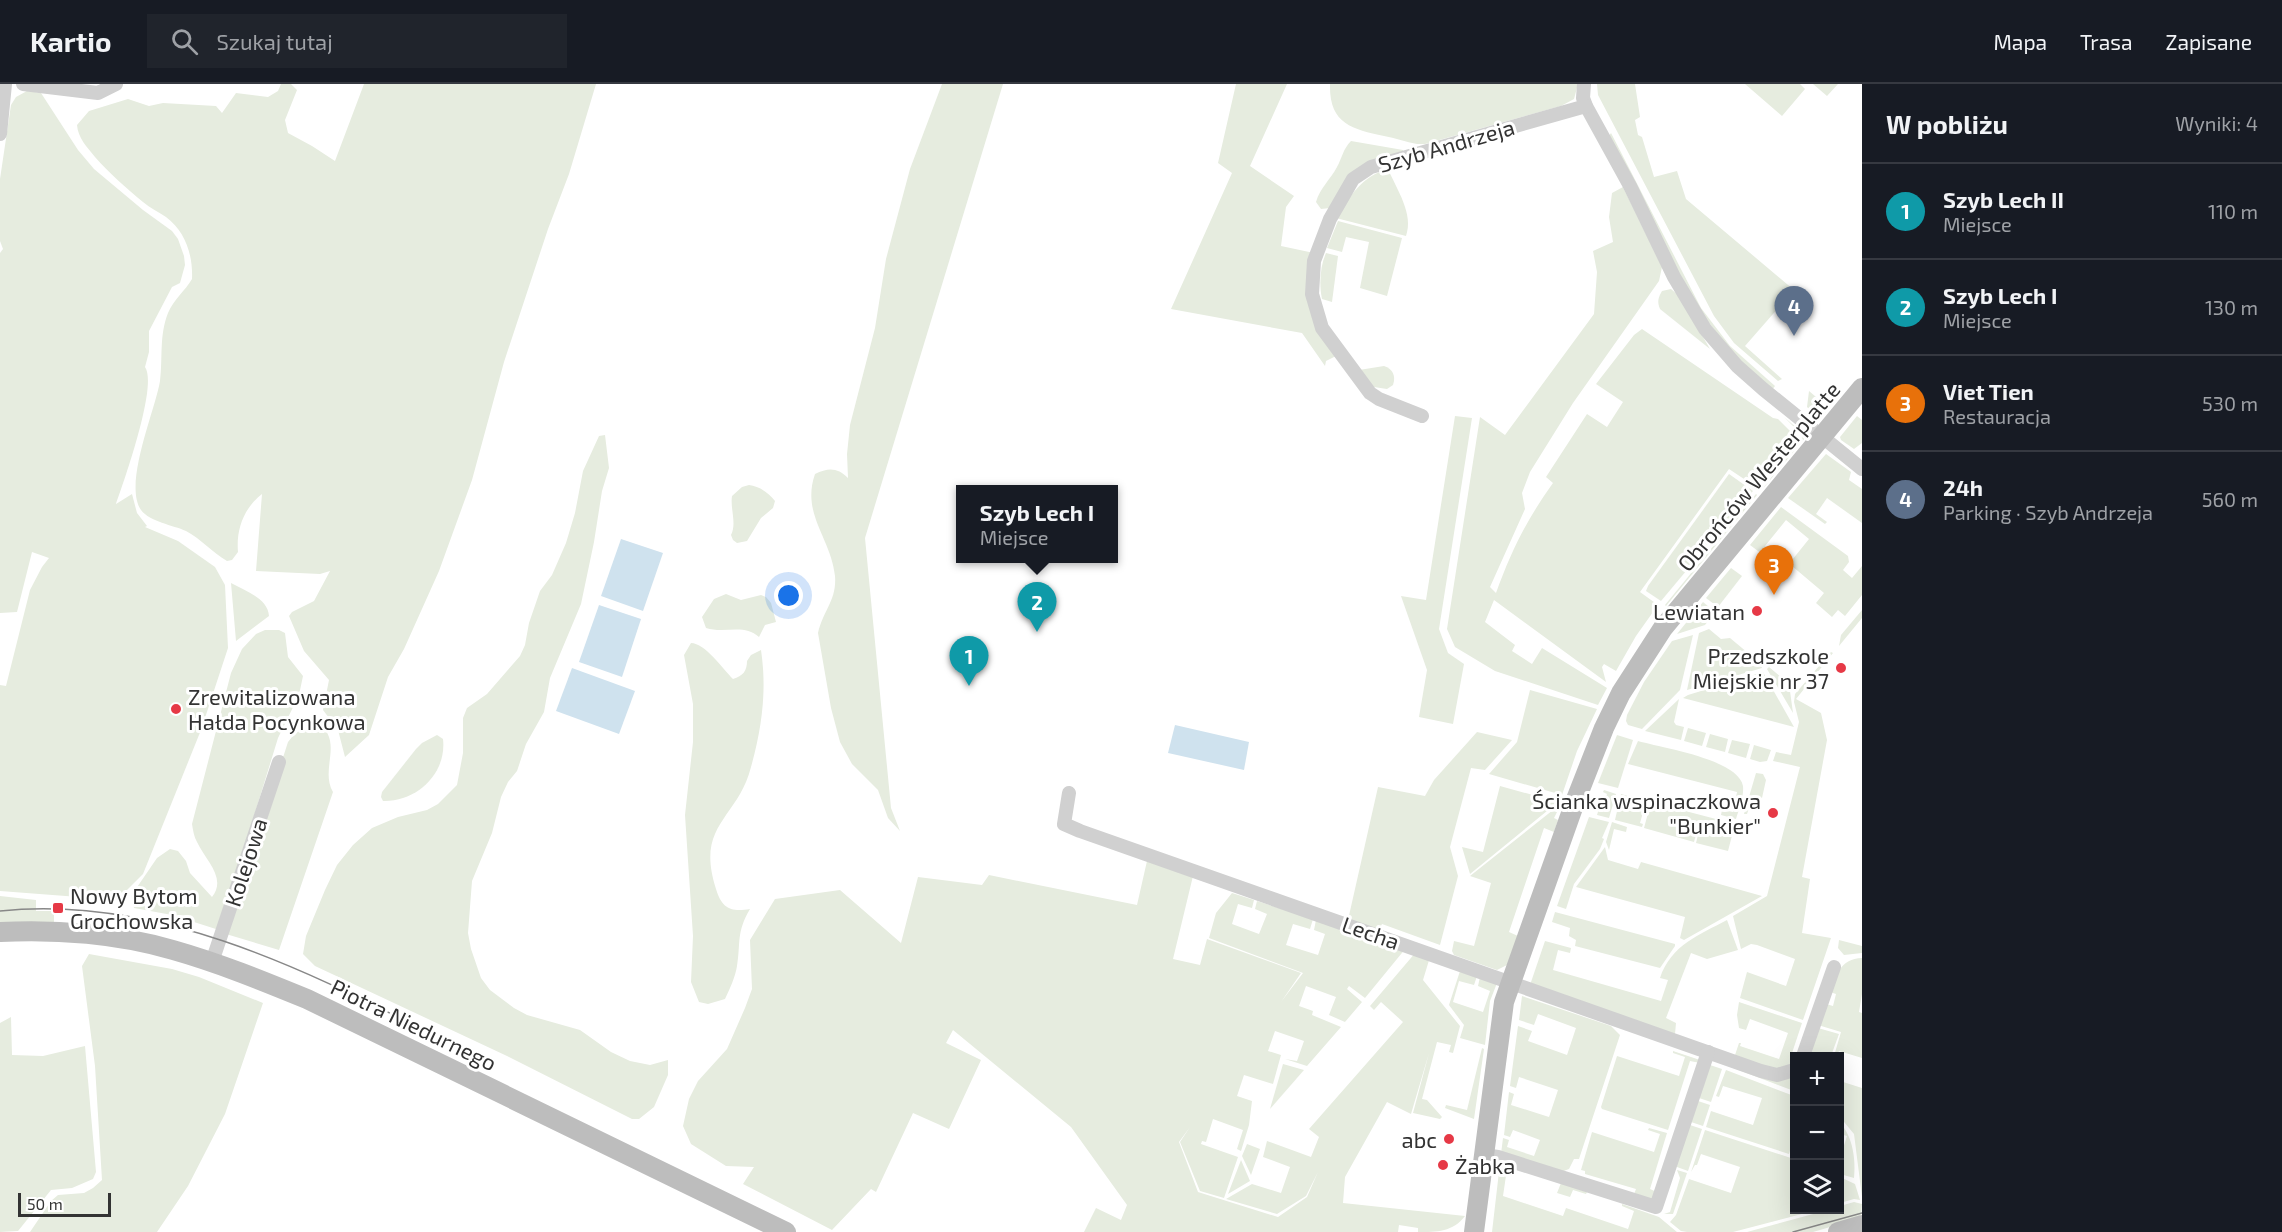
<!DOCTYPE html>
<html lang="pl">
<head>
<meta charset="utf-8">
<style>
	body { margin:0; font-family:"Exo 2",sans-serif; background:#20242c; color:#f1f3f6 }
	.controls { position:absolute; right:18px; bottom:18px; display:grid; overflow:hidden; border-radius:0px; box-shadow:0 6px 24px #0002 }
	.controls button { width:54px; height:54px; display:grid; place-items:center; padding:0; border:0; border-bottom:2px solid #363941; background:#171b24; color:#f1f3f6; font:30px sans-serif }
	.scale { position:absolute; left:18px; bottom:15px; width:93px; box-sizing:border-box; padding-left:6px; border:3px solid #333; border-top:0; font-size:16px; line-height:21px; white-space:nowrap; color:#333; -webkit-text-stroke:4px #fff; paint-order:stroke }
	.you { position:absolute; left:789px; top:512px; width:21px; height:21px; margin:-15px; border:4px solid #fff; border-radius:50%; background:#1a73e8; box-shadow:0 0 0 9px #1a73e833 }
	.badge { display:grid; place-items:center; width:39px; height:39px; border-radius:50%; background:#db2777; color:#fff; font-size:20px; font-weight:700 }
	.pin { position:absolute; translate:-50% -50px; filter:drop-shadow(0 2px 3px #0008) }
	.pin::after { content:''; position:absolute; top:32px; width:21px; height:18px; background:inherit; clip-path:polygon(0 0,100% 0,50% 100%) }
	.popup { position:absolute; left:956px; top:401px; width:162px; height:78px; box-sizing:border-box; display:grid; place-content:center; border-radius:0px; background:#171b24; filter:drop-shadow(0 2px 4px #0005); font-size:20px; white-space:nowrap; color:#9ea1a6 }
	.popup b { font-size:22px; color:#f1f3f6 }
	.popup::after { content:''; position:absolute; left:50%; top:100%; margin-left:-12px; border:12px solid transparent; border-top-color:#171b24 }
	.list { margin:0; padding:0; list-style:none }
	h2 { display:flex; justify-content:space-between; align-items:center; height:78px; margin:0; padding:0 24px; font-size:26px }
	h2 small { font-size:20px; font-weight:400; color:#9ea1a6 }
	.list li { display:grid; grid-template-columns:39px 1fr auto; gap:18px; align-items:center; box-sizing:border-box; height:96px; padding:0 24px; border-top:2px solid #363941 }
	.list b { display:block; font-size:22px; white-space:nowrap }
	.list p { margin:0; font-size:20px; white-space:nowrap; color:#9ea1a6 }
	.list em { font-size:20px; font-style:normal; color:#9ea1a6 }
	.icon { flex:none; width:33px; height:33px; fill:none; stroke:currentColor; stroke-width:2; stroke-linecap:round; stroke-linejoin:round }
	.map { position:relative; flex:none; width:1862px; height:1148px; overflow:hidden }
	header { display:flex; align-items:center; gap:36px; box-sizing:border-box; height:84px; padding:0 30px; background:#171b24; border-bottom:2px solid #363941 }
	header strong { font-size:28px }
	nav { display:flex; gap:33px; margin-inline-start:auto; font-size:21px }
	.search { width:420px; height:54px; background:#20242c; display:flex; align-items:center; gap:15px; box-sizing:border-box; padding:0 21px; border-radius:0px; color:#9ea1a6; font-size:22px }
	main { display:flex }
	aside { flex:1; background:#171b24 }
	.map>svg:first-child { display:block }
	.green { fill:#e6ecdf }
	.water { fill:#cfe2ee }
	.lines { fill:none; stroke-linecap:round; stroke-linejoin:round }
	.street { stroke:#d0d0d0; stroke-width:14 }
	.secondary { stroke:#bdbdbd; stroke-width:20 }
	.tram { stroke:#888; stroke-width:1.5 }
	.poi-dot { fill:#e63946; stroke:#fff; stroke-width:2 }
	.labels { text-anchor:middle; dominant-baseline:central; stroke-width:6; stroke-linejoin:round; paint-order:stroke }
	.street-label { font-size:22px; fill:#333; stroke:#fff }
	.poi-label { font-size:22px; fill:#333; stroke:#fff; text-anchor:end }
</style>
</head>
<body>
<header>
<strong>Kartio</strong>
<div class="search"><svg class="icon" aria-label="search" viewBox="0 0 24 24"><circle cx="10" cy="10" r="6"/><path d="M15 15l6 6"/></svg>Szukaj tutaj</div>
<nav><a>Mapa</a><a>Trasa</a><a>Zapisane</a></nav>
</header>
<main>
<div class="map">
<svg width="1862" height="1148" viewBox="0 0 1862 1148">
	<rect width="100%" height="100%" fill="#fff"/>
	<g class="green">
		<path d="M281,0H291L297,6L285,36L288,49L312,62L335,77L364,0H596L569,90L548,145L504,278L472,396L439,487L404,565L388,593L369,651L345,673L338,646L323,626L329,596L304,567L289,532L292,528L314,517L330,487L320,490L256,487L262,410C244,424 236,445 238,468L232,476L227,477C212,468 201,455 186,447C173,441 150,438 141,426C123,400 155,327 160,297C163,273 159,252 168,229C174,215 185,207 192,195C193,172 186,148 166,133C159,128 150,124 143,118C126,104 109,89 95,73C87,63 78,54 77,41L89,27L128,15L149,22L163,19L216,22L222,29L236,9L268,13L278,7Z"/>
		<path d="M942,0H1003L865,454L891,724L900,747L888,734L878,706L852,680L840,658L831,624L818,549C823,527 837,516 835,492C831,454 801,430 815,390C829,383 838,384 848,394L847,370L850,341L875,244L886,175L910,85Z"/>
		<polygon points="1236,0 1287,0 1250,82 1294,112 1286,123 1281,162 1314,169 1309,194 1336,272 1326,277 1325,282 1302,249 1171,225 1232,89 1218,79"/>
		<path d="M1330,0H1578L1574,15L1561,22L1425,60H1417C1406,58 1395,54 1384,52C1352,45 1329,40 1330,0Z"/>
		<polygon points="1597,0 1635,0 1640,33 1635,36 1638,51 1642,53 1654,93 1677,87 1686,115 1794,206 1745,262 1782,295 1778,297 1734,259 1714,232 1598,11"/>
		<polygon points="1745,0 1800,0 1805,5 1782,32"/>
		<polygon points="1813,0 1838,0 1827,12"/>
		<path d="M27,7L41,9L78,66L94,85L143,126L172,147L178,155L184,172L185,181L180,199L172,203L149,247V268L145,283C158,301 124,397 116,420L132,410L137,429L147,442L145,443L178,457L215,483L225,501L228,564L201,646L143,790L126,807L105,815L0,807V601L6,602L30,506L42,483L49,474L32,468L17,528L0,529V169L3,165L0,157V95L11,21L16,13Z"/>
		<polygon points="1611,49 1701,224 1730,262 1775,302 1772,306 1736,274 1696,222 1609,52"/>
		<path d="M1351,57L1403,66V69L1369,80L1330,124L1321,125L1316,118C1320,104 1330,96 1337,83C1342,74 1343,65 1351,57Z"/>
		<path d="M1388,85C1397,106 1414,130 1406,152L1336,134C1350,112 1362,92 1388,85Z"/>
		<path d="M1623,103L1662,183L1659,197L1573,319L1530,388L1522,409L1525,425L1490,503L1496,509C1512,465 1526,437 1553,399L1546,393L1587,330L1607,343L1623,318L1596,300L1634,251L1642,245L1773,334L1778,335L1796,353L1756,403L1729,385L1640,508L1658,521L1636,552L1616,587L1604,580L1602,583L1606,598L1494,516L1485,538L1515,561L1512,567L1532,580L1542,564L1607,604L1598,621L1495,587L1455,563L1447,545L1480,333L1505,351L1594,230L1597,188L1593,167L1613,158L1609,133L1612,109Z"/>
		<polygon points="1338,137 1402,154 1387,212 1360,204 1369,158 1346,153 1342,168 1327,164"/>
		<path d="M1326,169L1338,172L1332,218L1322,215C1319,201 1320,182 1326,169Z"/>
		<path d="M1671,205L1679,212L1710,265L1660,225C1657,218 1658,214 1662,207Z"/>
		<path d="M1384,282C1393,285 1396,292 1393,301L1387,305L1374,303L1359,286Z"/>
		<polygon points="1809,307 1829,324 1820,335 1807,323"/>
		<polygon points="1455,332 1472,334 1439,545 1448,569 1464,580 1453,640 1419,633 1427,586 1401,512 1426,516"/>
		<polygon points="1857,332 1862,336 1862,359 1854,365 1841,356 1840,353"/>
		<polygon points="1784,333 1805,351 1805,354 1761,407 1803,352"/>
		<polygon points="605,351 609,384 602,407 594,458 581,520 550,594 544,628 526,660 517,687 508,698 501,713 492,749 472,797 468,849 471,865 481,894 490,906 514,924 527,931 580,946 611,968 630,977 650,981 668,976 668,991 654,1023 639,1035 632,1035 507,972 315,882 303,870 306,852 325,806 337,781 353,761 372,744 398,733 427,726 438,720 457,701 463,669 463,634 467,624 487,610 520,572 525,561 529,539 540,507 552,491 566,459 575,429 583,387 599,352"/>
		<polygon points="1826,370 1851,388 1849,396 1862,405 1862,439 1827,414 1816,430 1827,438 1825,440 1788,414"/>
		<polygon points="1729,390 1753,407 1661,517 1646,507 1648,502"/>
		<path d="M749,401C759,402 769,409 775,417L773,424L761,434L747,457L737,459L733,456L731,451C737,439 730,425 732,412L742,403Z"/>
		<polygon points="1756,410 1757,411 1666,522 1665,521"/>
		<polygon points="1781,423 1848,472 1849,478 1843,486 1852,494 1862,482 1862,511 1845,532 1838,526 1832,533 1816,519 1824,509 1792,482 1785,490 1780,485 1779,480 1781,475 1788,481 1809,455 1786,436 1765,462 1772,468 1770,470 1762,470 1750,461"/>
		<polygon points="1731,484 1742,492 1718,523 1706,514"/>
		<path d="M231,499C245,507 268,514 269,532L236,557Z"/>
		<path d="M726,510L741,516L761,511L766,513L771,519L776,538L765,541L759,553C744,539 725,550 706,544L702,533L714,515Z"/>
		<polygon points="1703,518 1715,528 1705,541 1677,550"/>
		<polygon points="1862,526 1862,534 1839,562 1841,551"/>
		<polygon points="1709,545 1721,555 1730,554 1760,579 1762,584 1687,606 1699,549"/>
		<path d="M265,546H279L285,549L288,573L303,592L299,611L278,654L219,846L172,831L134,824L131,812L157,774L170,765L178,767L186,777L190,789L212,813C227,794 206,777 197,758C194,753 193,746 192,740L231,589L242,565L256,550Z"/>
		<polygon points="1693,551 1680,606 1642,645 1628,641 1626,637 1627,631 1644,598 1672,557"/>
		<path d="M691,559C705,559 723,585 733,595C743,592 747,587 747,577L751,571L761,566C767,606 762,644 751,683C738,735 695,740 716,805C722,825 731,828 750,825C736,849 741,858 737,882C735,894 730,904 725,915L708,920L699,918L691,898L693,852L685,731L693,658V620L684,571Z"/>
		<polygon points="1831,568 1833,569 1796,615 1821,629 1827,656 1802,793 1810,795 1802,849 1831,854 1803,936 1740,914 1747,888 1786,902 1795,875 1757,861 1751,860 1741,865 1733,832 1767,812 1800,683 1773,677 1776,668 1791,671 1799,638 1794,618 1795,610"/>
		<polygon points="1769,583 1793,603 1790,607 1793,629 1767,585"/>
		<polygon points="1763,588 1794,643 1683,614 1688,611"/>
		<polygon points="1530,606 1597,625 1577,667 1562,711 1489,690 1517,658"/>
		<polygon points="1679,615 1674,638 1676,641 1684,643 1681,656 1645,647"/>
		<path d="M310,637H315C346,656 319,684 333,708L279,866L226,850L288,658L292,653Z"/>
		<polygon points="1688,644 1706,649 1702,662 1684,657"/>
		<polygon points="1477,648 1512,656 1485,686 1471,684 1450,763 1458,792 1440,861 1382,840 1379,846 1348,836 1378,703 1425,712 1434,696"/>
		<polygon points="1710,650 1728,655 1725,668 1706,663"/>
		<path d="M437,651L443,655C447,689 417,718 383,717L381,713L382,708L416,665L422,659Z"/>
		<polygon points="1617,651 1633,656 1618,704 1598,699"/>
		<polygon points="1732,656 1750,660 1746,674 1728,669"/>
		<path d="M1638,657C1662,664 1738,675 1743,702C1744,713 1739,725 1736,735L1721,731L1722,726L1733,728L1737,708L1628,680Z"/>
		<polygon points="1754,661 1771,666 1767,677 1760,678 1750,675"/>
		<polygon points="1756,689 1763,690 1766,696 1762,714 1753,712 1747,730 1744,730"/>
		<polygon points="1500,702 1558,718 1470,790 1462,763 1483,768"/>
		<polygon points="1604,706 1616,710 1609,734 1597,731 1602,714 1605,715 1607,710 1603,708"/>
		<polygon points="1621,710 1649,718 1647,725 1644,725 1640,739 1643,740 1642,743 1615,736"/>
		<polygon points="1651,718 1735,740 1728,767 1696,759 1698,751 1704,753 1706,742 1699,740 1694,758 1644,744"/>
		<polygon points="1553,726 1557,728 1554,734 1558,736 1554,748 1544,744 1509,848 1518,852 1507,881 1497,886 1454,871 1452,867 1454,857 1474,862 1491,799 1470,792"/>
		<polygon points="1589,733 1609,738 1602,754 1604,755 1600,765 1574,800 1566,825 1557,822"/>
		<polygon points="1612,738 1627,743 1626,748 1614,745 1609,766 1606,758"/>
		<polygon points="1605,763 1608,776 1638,785 1641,778 1762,812 1684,856 1680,854 1685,833 1576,803"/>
		<path d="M1147,777L1193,792L1173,875L1200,881L1207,855L1301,889L1281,918L1303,889L1209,854L1216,829L1232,809L1254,816L1252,824L1238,820L1232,840L1259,850L1267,830L1255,825L1257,817L1313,835L1310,845L1293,840L1286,861L1318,871L1325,850L1314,846L1316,836L1406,864L1365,914L1349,902L1347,905L1362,918L1345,938L1329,931L1336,913L1306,902L1299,922L1313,927L1312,931L1341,943L1307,982L1285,975L1297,977L1304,957L1275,947L1268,967L1281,971L1273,1000L1244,991L1237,1012L1252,1017L1249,1041L1241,1067L1237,1065L1243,1046L1213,1035L1206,1058L1202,1057L1201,1060L1238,1073L1224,1114L1200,1107L1180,1058L1190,1043L1179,1058L1198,1108L1278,1133L1307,1113L1318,1088L1306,1112L1277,1130L1226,1115L1252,1100L1281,1109L1290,1083L1263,1073L1267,1057L1311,1073L1319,1053L1309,1045L1403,938L1381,918L1374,926L1370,922L1416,868L1430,873L1423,896L1460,942L1453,969L1449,968L1451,961L1437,958L1422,1015L1427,1016L1442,1033L1440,1035L1413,1029L1429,969L1411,1030L1387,1018L1345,1093L1343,1119L1465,1132C1453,1148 1437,1148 1418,1148V1144L1399,1141L1398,1148H1084L1096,1124L1121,1136L1127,1121L1071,1043L953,946L946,959L981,976L949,1045L913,1029L876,1108L871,1105L832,1146L743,1100L754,1083L726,1082L691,1060L683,1042L689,1015L698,997L727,965L745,924L752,905L750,856L775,815L840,806L901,859L918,793L982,801L989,791L1137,821Z"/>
		<polygon points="0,812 36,816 36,827 54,827 54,839 0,839"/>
		<polygon points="1555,828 1675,860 1675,862 1660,884 1575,862 1576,856 1569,852 1570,844 1552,838"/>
		<path d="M1727,836L1738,866L1707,875L1691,869L1666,934L1676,939L1675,950L1530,901L1545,857L1571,864L1570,869L1558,866L1553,886L1661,917L1668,896L1660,894C1671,861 1699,851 1727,836Z"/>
		<polygon points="1839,856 1862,862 1862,869 1844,871 1838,864"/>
		<polygon points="89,870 172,885 199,893 263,919 225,1030 188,1102 157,1148 30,1148 51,1117 58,1111 84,1109 93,1104 102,1096 95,982 82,882"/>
		<path d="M1862,874V910L1859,928L1862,929V974L1839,967L1837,972H1834L1841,948L1818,941L1826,920L1833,922L1836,910L1830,908C1837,890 1840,875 1862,874Z"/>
		<polygon points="1460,887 1477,892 1474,901 1459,897 1453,918 1483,928 1490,907 1478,902 1480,893 1497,899 1490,917 1485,961 1460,954 1464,941 1449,921"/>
		<polygon points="1522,912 1611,942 1620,951 1579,1075 1574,1075 1569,1085 1561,1088 1501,1070 1503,1054 1509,1056 1507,1063 1534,1072 1540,1056 1513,1046 1510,1053 1504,1051 1509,1008 1514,1010 1511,1021 1549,1033 1558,1006 1519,993 1516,1004 1510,1002 1518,942 1532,947 1528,957 1567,971 1576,944 1538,930 1534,941 1519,936"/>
		<polygon points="1739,918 1802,939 1792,969 1796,972 1794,981 1786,987 1734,974 1739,959 1741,959 1740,962 1779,975 1788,949 1750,935 1746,946 1739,944 1737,931"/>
		<polygon points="11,933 12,971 43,972 85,962 96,1088 93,1095 72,1104 51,1106 18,1147 0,1148 0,939"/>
		<polygon points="1818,944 1839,950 1831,972 1807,972"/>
		<polygon points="1482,964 1484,965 1474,1035 1445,1024 1446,1021 1467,1026"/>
		<polygon points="1673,967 1700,976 1700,979 1690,977 1668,1046 1602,1025 1601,1023 1617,972 1679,992 1685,973 1673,969"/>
		<polygon points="1283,980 1304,986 1270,1025"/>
		<polygon points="1707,980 1722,985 1711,1018 1696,1013"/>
		<polygon points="1728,982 1794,990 1794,1007"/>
		<polygon points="1726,986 1794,1012 1794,1054 1789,1070 1706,1043 1711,1027 1753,1041 1762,1014 1723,1002 1719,1013 1716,1012"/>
		<polygon points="1840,997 1862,1004 1862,1113 1854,1050 1840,1033"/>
		<polygon points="1695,1016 1710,1021 1703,1042 1688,1037"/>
		<path d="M1840,1039C1853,1052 1856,1077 1854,1094L1840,1090V1074L1847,1052L1840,1050Z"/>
		<polygon points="1687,1040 1702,1045 1688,1087 1677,1083 1675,1077"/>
		<polygon points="1649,1044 1667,1049 1650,1105 1659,1109 1651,1116 1633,1113 1636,1105 1585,1090 1585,1087 1581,1086 1592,1048 1654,1068 1660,1050 1648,1046"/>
		<polygon points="1705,1046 1794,1075 1794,1126 1817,1126 1733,1148 1687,1148 1681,1147 1670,1138 1676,1131 1689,1095 1731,1109 1740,1083 1701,1070 1697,1081 1695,1081 1691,1088"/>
		<polygon points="1247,1060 1260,1065 1251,1091 1242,1072"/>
		<polygon points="1241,1076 1250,1097 1228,1110"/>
		<polygon points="1500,1079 1512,1083 1511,1085 1507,1085 1503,1112 1563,1132 1566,1124 1628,1145 1634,1127 1622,1122 1622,1120 1659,1133 1677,1148 1492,1148"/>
		<polygon points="1677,1086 1687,1089 1673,1130 1664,1130 1670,1128 1680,1094"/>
		<polygon points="1840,1093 1855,1100 1860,1116 1854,1115 1840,1119"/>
		<polygon points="1561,1099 1587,1108 1586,1110 1573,1106 1570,1113 1557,1109"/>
		<polygon points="1854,1118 1862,1120 1861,1134 1813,1148 1747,1148 1828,1126 1840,1126 1840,1122"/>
	</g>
	<g class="water">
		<polygon points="621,455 663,469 643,527 601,512"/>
		<polygon points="599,521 641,535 622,593 579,578"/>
		<polygon points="572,584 635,607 619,650 556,627"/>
		<polygon points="1175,641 1249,658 1244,686 1168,669"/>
	</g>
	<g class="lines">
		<g class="street">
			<polyline points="23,0 98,9 116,0"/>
			<polyline points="1584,0 1583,14 1586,22 1630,102 1674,193 1705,245 1737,282 1763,305 1862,385"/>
			<polyline points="0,50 5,0"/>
			<polyline points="1422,332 1379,315 1370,309 1322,244 1312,210 1314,177 1330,135 1353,95 1371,83 1586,22"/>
			<polyline points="1069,709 1064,740 1080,747 1761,987 1777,991 1794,986"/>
			<polyline points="212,878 279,678"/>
			<polyline points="1803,972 1834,883"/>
			<polyline points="1484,1071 1498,1073 1656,1123 1708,968"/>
		</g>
		<g class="secondary">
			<path d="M0,848C56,845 119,850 173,866C219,879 263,897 307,915L786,1148"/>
			<polyline points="1474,1148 1504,918 1575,718 1604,644 1621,609 1663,544 1862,304"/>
			<polyline points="1838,1148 1862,1141"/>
		</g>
		<g class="tram">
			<path d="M0,827C153,811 299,882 431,950"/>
			<polyline points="1793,1148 1862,1129"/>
		</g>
	</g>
	<g class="poi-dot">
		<circle cx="1757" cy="527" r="6"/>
		<circle cx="1841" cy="584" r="6"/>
		<circle cx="176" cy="625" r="6"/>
		<circle cx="1773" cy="729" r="6"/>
		<rect x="52" y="818" width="12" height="12" rx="3"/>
		<circle cx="1449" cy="1055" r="6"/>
		<circle cx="1443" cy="1081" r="6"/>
	</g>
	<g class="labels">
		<g class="street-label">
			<text transform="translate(1446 61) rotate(-16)">Szyb Andrzeja</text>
			<text transform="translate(1758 392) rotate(-50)">Obrońców Westerplatte</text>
			<text transform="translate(245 778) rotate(-72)">Kolejowa</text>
			<text transform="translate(1371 848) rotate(19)">Lecha</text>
			<text transform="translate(414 940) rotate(26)">Piotra Niedurnego</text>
		</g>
		<g class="poi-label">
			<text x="1745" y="527">Lewiatan</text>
			<text x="1829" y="571">Przedszkole<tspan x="1829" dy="25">Miejskie nr 37</tspan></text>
			<text x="188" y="612" text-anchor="start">Zrewitalizowana<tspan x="188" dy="25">Hałda Pocynkowa</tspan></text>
			<text x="1761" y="716">Ścianka wspinaczkowa<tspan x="1761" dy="25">"Bunkier"</tspan></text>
			<text x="70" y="811" text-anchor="start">Nowy Bytom<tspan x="70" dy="25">Grochowska</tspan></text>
			<text x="1437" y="1055">abc</text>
			<text x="1455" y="1081" text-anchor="start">Żabka</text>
		</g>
	</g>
</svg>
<div class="controls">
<button>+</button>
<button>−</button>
<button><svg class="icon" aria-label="layers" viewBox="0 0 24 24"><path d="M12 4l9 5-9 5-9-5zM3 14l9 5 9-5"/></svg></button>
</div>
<div class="scale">50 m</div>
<div class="you"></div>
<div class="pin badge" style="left:969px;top:602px;background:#0f9aa8">1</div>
<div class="pin badge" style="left:1037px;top:548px;background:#0f9aa8">2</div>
<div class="popup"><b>Szyb Lech I</b>Miejsce</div>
<div class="pin badge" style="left:1774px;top:511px;background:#e8710a">3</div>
<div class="pin badge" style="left:1794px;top:252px;background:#5c6f8a">4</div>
</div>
<aside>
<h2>W pobliżu<small>Wyniki: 4</small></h2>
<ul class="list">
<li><span class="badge" style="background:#0f9aa8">1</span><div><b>Szyb Lech II</b><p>Miejsce</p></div><em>110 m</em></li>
<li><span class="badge" style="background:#0f9aa8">2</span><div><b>Szyb Lech I</b><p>Miejsce</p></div><em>130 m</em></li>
<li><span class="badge" style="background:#e8710a">3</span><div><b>Viet Tien</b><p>Restauracja</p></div><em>530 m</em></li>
<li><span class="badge" style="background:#5c6f8a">4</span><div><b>24h</b><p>Parking · Szyb Andrzeja</p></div><em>560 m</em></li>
</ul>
</aside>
</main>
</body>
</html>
